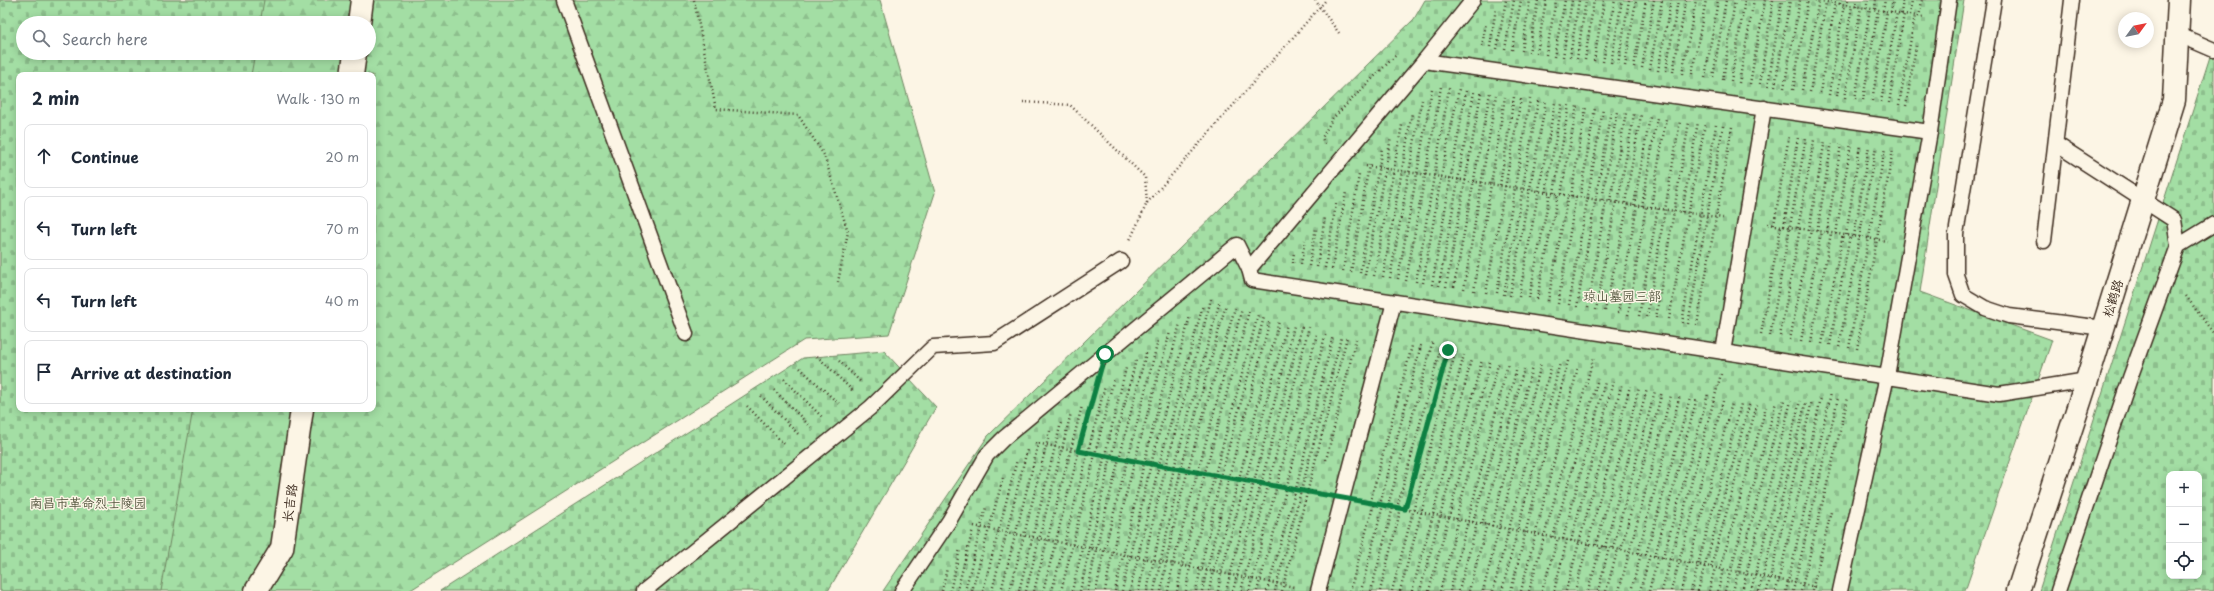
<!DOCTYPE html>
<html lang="en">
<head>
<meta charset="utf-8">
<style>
	body { margin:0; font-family:"Playpen Sans","LXGW WenKai TC",sans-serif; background:#f6f6f7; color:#1f2937 }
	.controls { position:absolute; right:12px; bottom:12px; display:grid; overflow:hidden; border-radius:8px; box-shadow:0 2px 10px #0003 }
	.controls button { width:36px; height:36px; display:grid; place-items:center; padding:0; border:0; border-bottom:1px solid #e0e1e3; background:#fff; color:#1f2937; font:20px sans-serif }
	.compass { position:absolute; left:2118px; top:12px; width:36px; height:36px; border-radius:50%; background:#fff; box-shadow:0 2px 10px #0003; rotate:57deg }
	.stop { position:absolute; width:12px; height:12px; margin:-9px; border:3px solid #0b8043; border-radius:50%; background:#fff }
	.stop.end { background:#0b8043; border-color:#fff; box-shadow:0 1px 4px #0008 }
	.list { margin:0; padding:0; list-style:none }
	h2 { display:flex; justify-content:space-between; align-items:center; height:52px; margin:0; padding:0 16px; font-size:17px }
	h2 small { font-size:13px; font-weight:400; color:#747a83 }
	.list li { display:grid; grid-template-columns:26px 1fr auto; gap:12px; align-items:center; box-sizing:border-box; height:64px; margin:0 8px 8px; padding:0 8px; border:1px solid #e0e1e3; border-radius:8px }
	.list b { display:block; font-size:15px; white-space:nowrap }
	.list em { font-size:13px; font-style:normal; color:#747a83 }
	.icon { flex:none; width:22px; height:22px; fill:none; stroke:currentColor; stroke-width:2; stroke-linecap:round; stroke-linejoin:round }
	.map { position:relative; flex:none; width:2214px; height:591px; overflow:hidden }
	.search { position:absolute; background:#fff; box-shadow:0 2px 10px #0003; left:16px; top:16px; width:360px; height:44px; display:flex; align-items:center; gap:10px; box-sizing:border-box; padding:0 14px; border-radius:22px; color:#747a83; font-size:15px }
	.panel { position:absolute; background:#fff; box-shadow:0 2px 10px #0003; left:16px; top:72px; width:360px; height:340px; border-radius:8px }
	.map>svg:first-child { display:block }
	.forest { fill:url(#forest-firs); stroke:#6f8461; fill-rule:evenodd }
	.cemetery { fill:url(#cemetery-stones); stroke:#6f8461; fill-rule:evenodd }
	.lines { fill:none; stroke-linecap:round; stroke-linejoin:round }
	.lane-casing { stroke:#3b2a1e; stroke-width:17 }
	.street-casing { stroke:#3b2a1e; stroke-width:25 }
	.secondary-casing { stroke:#3b2a1e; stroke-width:25 }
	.path { stroke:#3b2a1e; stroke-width:2.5; stroke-dasharray:1 3; stroke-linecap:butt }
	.lane { stroke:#fcf5e5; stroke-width:14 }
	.street { stroke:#fcf5e5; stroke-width:22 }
	.secondary { stroke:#fcf5e5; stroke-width:22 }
	.route { stroke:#0b8043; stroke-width:5 }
	.labels { text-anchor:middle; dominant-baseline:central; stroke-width:3; stroke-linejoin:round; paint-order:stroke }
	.park-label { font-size:13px; fill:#555740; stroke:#fcf5e5 }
	.street-label { font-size:13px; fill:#3b2a1e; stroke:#fcf5e5 }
</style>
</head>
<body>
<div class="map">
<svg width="2214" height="591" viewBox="0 0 2214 591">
	<defs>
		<pattern id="forest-firs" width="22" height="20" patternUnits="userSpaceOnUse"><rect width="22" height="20" fill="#a3dea4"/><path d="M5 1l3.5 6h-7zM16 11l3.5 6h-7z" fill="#8dbf8d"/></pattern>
		<pattern id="cemetery-stones" width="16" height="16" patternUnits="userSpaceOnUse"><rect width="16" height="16" fill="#a3dea4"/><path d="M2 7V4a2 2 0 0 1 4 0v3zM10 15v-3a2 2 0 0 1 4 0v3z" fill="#8dbf8d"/></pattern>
	</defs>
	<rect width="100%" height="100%" fill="#fcf5e5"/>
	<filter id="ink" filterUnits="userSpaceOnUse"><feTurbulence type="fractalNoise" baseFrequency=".025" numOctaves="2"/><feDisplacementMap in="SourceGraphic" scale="8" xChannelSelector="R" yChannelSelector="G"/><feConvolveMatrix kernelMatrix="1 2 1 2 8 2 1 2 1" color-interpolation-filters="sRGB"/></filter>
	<g filter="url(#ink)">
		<path class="forest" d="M0,0H880L935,193L889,334L804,340L409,591H0ZM23,23H369V53H23ZM19,75H373V409H19Z"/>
		<g class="cemetery">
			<polygon points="0,0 264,0 260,23 23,23 23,53 255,53 251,75 19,75 19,409 193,409 161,591 0,591"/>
			<polygon points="1425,0 1964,0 1920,292 2052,340 1965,591 883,591 988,436 1414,19"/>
			<path d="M2214,44V591H2039ZM2169,474H2199V576H2169Z"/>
			<polygon points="884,351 936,407 828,591 440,591 803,358"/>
		</g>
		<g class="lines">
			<defs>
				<g id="lane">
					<polyline points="564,0 686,334"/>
					<polyline points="1473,0 1424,61 1249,269 1252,280 1999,394 2087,380"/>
					<polyline points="1994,0 1956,234 1956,275 1963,295 1985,308 2009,316 2103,328"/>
					<polyline points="2177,34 2214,50"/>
					<polyline points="1424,61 1930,132"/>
					<polyline points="2056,144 2174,220 2178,246"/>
					<polyline points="2044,241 2072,0"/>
					<polyline points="1723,352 1764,108"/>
					<polyline points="644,591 870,408 933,347 994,343 1121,261"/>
					<polyline points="902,591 949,521 987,455 1004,438 1237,245 1249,269"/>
					<polyline points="1318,591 1394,302"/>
					<polyline points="1840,591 1887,376 1930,132 1949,0"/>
					<polyline points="2058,591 2130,378 2178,246 2214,224"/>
				</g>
				<g id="street">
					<polyline points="359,23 362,0"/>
					<polyline points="352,75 355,53"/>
					<polyline points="256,591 282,548 302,409"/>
				</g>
				<polyline id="secondary" points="2018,591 2087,380 2174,100 2179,0"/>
			</defs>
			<use href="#lane" class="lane-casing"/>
			<use href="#street" class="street-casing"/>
			<use href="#secondary" class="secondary-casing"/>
			<g class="path">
				<polyline points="694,0 716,109 798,115 824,155 848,232 838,282"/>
				<polyline points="1315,0 1339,33"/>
				<polyline points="1815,0 1923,17"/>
				<polyline points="1840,4 1840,0"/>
				<polyline points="1847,5 1848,0"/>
				<polyline points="1856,7 1857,0"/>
				<polyline points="1866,8 1868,0"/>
				<polyline points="1875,9 1876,0"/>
				<polyline points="1883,11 1885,0"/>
				<polyline points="1891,12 1893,0"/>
				<polyline points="1901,14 1903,0"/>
				<polyline points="1910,15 1912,0"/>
				<polyline points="1919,17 1922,0"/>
				<polyline points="1482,46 1486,23"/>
				<polyline points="1490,47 1496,8"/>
				<polyline points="1497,49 1506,0"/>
				<polyline points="1505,49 1514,0"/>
				<polyline points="1512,50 1521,0"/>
				<polyline points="1522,51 1530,0"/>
				<polyline points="1529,53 1538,0"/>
				<polyline points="1537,53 1546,0"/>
				<polyline points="1546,55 1556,0"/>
				<polyline points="1554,57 1565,0"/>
				<polyline points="1563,57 1572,0"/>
				<polyline points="1570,57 1579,0"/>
				<polyline points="1577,59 1586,0"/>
				<polyline points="1585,60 1594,0"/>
				<polyline points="1594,61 1604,0"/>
				<polyline points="1603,62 1615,0"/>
				<polyline points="1611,63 1622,0"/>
				<polyline points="1618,64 1629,0"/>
				<polyline points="1625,66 1636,0"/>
				<polyline points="1634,67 1646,0"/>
				<polyline points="1642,68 1654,0"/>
				<polyline points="1650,69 1662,0"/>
				<polyline points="1658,71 1671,0"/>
				<polyline points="1666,71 1678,0"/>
				<polyline points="1673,72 1686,0"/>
				<polyline points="1682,74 1696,0"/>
				<polyline points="1692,74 1706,0"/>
				<polyline points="1713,77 1726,0"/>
				<polyline points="1705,78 1718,0"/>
				<polyline points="1723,80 1735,0"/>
				<polyline points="1731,81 1745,0"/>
				<polyline points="1739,83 1754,0"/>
				<polyline points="1750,84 1765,0"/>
				<polyline points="1760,84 1773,0"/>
				<polyline points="1768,86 1782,0"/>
				<polyline points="1775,86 1790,0"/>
				<polyline points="1784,88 1800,0"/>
				<polyline points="1793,90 1808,0"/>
				<polyline points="1802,90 1819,0"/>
				<polyline points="1810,92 1826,2"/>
				<polyline points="1820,93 1835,3"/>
				<polyline points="1829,95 1844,5"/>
				<polyline points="1837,96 1852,6"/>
				<polyline points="1845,98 1861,7"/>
				<polyline points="1855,99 1870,9"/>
				<polyline points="1863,100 1878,10"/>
				<polyline points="1872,101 1887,12"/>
				<polyline points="1023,102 1070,105 1145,177 1147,203 1130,240"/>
				<polyline points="1881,102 1897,13"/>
				<polyline points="1889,103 1904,14"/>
				<polyline points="1899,105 1915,16"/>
				<polyline points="1906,106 1916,46"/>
				<polyline points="1324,144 1322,138 1332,119 1396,55"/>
				<polyline points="1366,166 1723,218"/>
				<polyline points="1500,185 1514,97"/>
				<polyline points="1546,192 1562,104"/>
				<polyline points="1554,193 1569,105"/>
				<polyline points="1561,194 1577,106"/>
				<polyline points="1571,196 1586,107"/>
				<polyline points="1580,197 1595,108"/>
				<polyline points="1602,200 1617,112"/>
				<polyline points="1610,201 1626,113"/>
				<polyline points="1618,202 1634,114"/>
				<polyline points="1147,203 1326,0"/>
				<polyline points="1625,203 1641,115"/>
				<polyline points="1634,205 1650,117"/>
				<polyline points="1642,206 1657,118"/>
				<polyline points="1651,207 1666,119"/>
				<polyline points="1682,212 1698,122"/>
				<polyline points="1768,224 1887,241"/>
				<polyline points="1774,225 1789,136"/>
				<polyline points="1784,226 1798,137"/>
				<polyline points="1798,228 1814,140"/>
				<polyline points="1809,230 1825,140"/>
				<polyline points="1817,231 1832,142"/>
				<polyline points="1827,232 1841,144"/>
				<polyline points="1836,234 1851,143"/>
				<polyline points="1846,235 1860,145"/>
				<polyline points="1854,236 1869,146"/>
				<polyline points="1293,263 1294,252"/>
				<polyline points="1301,264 1305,240"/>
				<polyline points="1309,266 1316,228"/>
				<polyline points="1317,267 1325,217"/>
				<polyline points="1325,268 1336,204"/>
				<polyline points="1332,269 1346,192"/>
				<polyline points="1343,271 1359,175"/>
				<polyline points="1351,272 1369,165"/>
				<polyline points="1360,273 1382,148"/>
				<polyline points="1365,275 1391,138"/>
				<polyline points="1374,276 1402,125"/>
				<polyline points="1383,277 1412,113"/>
				<polyline points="1390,278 1422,100"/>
				<polyline points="1398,279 1432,89"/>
				<polyline points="1406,281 1441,87"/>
				<polyline points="1416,282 1449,88"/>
				<polyline points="1423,283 1441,177 1459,89"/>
				<polyline points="1432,285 1466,91"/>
				<polyline points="1439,286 1474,92"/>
				<polyline points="1446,287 1481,93"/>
				<polyline points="1454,287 1490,93"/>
				<polyline points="1464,289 1496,95"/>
				<polyline points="1474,291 1505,97"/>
				<polyline points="1486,293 1521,99"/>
				<polyline points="1497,293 1530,99"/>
				<polyline points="1504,295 1538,101"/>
				<polyline points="1510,296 1546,101"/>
				<polyline points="2186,296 2214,334"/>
				<polyline points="1519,297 1555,103"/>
				<polyline points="1529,298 1550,193"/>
				<polyline points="1537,299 1558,194"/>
				<polyline points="1548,301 1568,195"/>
				<polyline points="1558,304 1576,196"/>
				<polyline points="1569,305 1603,109"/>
				<polyline points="1577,307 1611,110"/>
				<polyline points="1588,307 1606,201"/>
				<polyline points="1596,310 1616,202"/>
				<polyline points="1605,311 1628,204"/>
				<polyline points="1618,313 1637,205"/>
				<polyline points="1628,315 1646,207"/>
				<polyline points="1639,316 1658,208"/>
				<polyline points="1647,317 1680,121"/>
				<polyline points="1656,318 1689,122"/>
				<polyline points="1669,319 1705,124"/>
				<polyline points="1682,323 1716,125"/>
				<polyline points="1688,324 1723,126"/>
				<polyline points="1697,325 1732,127"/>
				<polyline points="1761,334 1781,226"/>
				<polyline points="1770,336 1806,138"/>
				<polyline points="1780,336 1800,228"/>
				<polyline points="1790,340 1811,230"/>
				<polyline points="1801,341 1821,231"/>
				<polyline points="1811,342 1831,233"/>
				<polyline points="1822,344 1843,234"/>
				<polyline points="1830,345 1850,235"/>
				<polyline points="1839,347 1876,147"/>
				<polyline points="1849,348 1885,148"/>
				<polyline points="1857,349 1893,150"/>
				<polyline points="817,356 854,392"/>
				<polyline points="839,361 862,383"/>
				<polyline points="800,368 839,404"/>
				<polyline points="784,379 822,417"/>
				<polyline points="774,390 811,427"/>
				<polyline points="761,396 800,436"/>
				<polyline points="747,406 786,446"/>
				<polyline points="1035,443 1320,493"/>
				<polyline points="1326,460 1356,339"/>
				<polyline points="1366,502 1817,587"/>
				<polyline points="1370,502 1412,346"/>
				<polyline points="1380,505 1421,345"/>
				<polyline points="1388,506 1433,340"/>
				<polyline points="1397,508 1442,343"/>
				<polyline points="1405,509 1448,350"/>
				<polyline points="1456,519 1499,361"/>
				<polyline points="1473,522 1517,368"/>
				<polyline points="1482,524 1524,369"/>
				<polyline points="974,526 1295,587"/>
				<polyline points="1492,526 1532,367"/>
				<polyline points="1553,537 1598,379"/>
				<polyline points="1563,539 1605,382"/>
				<polyline points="1571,541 1613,382"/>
				<polyline points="1596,545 1639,388"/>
				<polyline points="1605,547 1647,389"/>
				<polyline points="1613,548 1655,391"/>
				<polyline points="1621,550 1662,392"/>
				<polyline points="1638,553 1680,395"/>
				<polyline points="1646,555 1690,398"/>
				<polyline points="1655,556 1697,398"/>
				<polyline points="1663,558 1708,394"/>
				<polyline points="1711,567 1757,405"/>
				<polyline points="1720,569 1766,407"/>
				<polyline points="942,591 947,568"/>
				<polyline points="950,591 960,549"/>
				<polyline points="957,591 973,529"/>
				<polyline points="965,591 986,507"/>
				<polyline points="972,591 1003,478"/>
				<polyline points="983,591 1017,460"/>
				<polyline points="992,591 1027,450"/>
				<polyline points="1001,591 1039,442"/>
				<polyline points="1010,591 1050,431"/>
				<polyline points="1019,591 1061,423"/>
				<polyline points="1026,591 1071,413"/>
				<polyline points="1034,591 1082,406"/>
				<polyline points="1043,591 1093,396"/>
				<polyline points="1052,591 1105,386"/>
				<polyline points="1061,591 1114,378"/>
				<polyline points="1072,591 1126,368"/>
				<polyline points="1080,591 1111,457 1136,360"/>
				<polyline points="1088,591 1096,549 1146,353"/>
				<polyline points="1096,591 1104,551 1158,341"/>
				<path d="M1105,591C1121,503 1147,418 1170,332"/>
				<polyline points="1115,591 1144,463 1180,323"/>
				<polyline points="1122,591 1151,464 1190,316"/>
				<polyline points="1130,591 1159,465 1203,305"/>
				<path d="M1139,591C1156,492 1186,396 1211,299"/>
				<polyline points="1147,591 1174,468 1220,300"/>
				<polyline points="1154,591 1181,469 1226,304"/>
				<path d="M1161,591C1177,495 1208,401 1235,308"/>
				<polyline points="1168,591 1173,563 1242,309"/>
				<polyline points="1177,591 1182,565 1205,473 1249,311"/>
				<polyline points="1186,591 1190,567 1258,315"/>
				<polyline points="1196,591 1221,476 1264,317"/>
				<polyline points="1202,591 1229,477 1270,320"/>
				<polyline points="1209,591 1213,571 1239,479 1279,321"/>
				<polyline points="1218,591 1221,573 1287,324"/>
				<polyline points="1226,591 1294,326"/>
				<polyline points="1233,591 1302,326"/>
				<polyline points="1241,591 1309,327"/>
				<polyline points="1249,591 1317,334"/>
				<polyline points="1257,591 1287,487 1326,332"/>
				<polyline points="1267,591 1296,489 1333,336"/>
				<polyline points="1275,591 1341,338"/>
				<polyline points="1282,591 1347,337"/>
				<polyline points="1350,591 1374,503"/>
				<polyline points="1361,591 1383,505"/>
				<polyline points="1371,591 1393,507"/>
				<polyline points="1380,591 1401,508"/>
				<polyline points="1392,591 1456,350"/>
				<polyline points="1400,591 1464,355"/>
				<polyline points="1412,591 1433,515 1471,360"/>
				<polyline points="1420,591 1482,360"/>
				<polyline points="1429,591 1490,362"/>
				<polyline points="1440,591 1459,519"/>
				<polyline points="1450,591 1508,364"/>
				<polyline points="1459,591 1477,523"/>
				<polyline points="1469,591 1487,524"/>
				<polyline points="1483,591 1541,364"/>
				<polyline points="1493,591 1551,366"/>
				<polyline points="1502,591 1560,363"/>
				<polyline points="1511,591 1568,361"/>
				<polyline points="1521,591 1578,367"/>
				<polyline points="1529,591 1594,356"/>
				<polyline points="1542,591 1558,538"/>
				<polyline points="1554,591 1567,540"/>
				<polyline points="1566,591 1622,383"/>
				<polyline points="1575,591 1630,386"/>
				<polyline points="1588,591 1601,546"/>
				<polyline points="1598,591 1609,548"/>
				<polyline points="1606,591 1618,549"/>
				<polyline points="1619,591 1671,395"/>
				<polyline points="1631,591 1641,554"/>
				<polyline points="1640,591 1650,555"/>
				<polyline points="1649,591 1658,557"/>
				<polyline points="1662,591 1721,374"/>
				<polyline points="1671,591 1723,401"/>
				<polyline points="1681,591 1732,403"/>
				<polyline points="1691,591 1741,404"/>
				<polyline points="1698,591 1750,402"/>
				<polyline points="1709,591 1715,568"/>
				<polyline points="1718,591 1723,570"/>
				<polyline points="1725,591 1776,402"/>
				<polyline points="1733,591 1784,400"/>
				<polyline points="1742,591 1791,401"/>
				<polyline points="1751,591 1800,401"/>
				<polyline points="1759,591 1806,401"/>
				<polyline points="1767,591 1812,401"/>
				<polyline points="1776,591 1821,398"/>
				<polyline points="1786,591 1831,393"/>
				<polyline points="1793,591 1838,398"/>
				<polyline points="1801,591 1848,398"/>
				<polyline points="1812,591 1831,512"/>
			</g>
			<use href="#lane" class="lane"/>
			<use href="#street" class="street"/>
			<use href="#secondary" class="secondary"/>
		</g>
	</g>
	<g class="lines" filter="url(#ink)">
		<polyline class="route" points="1105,354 1078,451 1405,509 1448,350"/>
	</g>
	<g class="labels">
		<g class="park-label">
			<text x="1622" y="295">琼山墓园三部</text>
			<text x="88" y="502">南昌市革命烈士陵园</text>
		</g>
		<g class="street-label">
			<text transform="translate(2112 298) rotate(-72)">松鹤路</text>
			<text transform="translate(289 503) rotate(-82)">长吉路</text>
		</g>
	</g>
</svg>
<div class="controls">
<button>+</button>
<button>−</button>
<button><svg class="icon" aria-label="locate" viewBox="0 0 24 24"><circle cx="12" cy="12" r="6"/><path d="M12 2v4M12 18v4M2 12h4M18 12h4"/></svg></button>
</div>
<svg class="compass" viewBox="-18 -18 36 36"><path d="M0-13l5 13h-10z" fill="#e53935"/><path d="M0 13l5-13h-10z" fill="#747a83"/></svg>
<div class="stop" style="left:1105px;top:354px"></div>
<div class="stop end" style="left:1448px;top:350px"></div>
<div class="search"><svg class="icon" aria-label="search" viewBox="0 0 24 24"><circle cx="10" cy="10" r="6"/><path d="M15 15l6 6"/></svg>Search here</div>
<section class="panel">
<h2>2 min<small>Walk · 130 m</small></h2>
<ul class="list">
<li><svg class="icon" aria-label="ahead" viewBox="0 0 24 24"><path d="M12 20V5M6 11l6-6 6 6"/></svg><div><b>Continue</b></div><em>20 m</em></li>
<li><svg class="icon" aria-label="left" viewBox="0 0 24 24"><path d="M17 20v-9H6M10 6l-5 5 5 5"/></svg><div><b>Turn left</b></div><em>70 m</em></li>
<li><svg class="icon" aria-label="left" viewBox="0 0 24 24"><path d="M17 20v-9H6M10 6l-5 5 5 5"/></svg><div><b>Turn left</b></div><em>40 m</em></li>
<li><svg class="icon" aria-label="arrive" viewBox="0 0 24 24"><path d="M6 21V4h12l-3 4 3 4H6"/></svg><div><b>Arrive at destination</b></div></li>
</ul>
</section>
</div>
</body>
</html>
